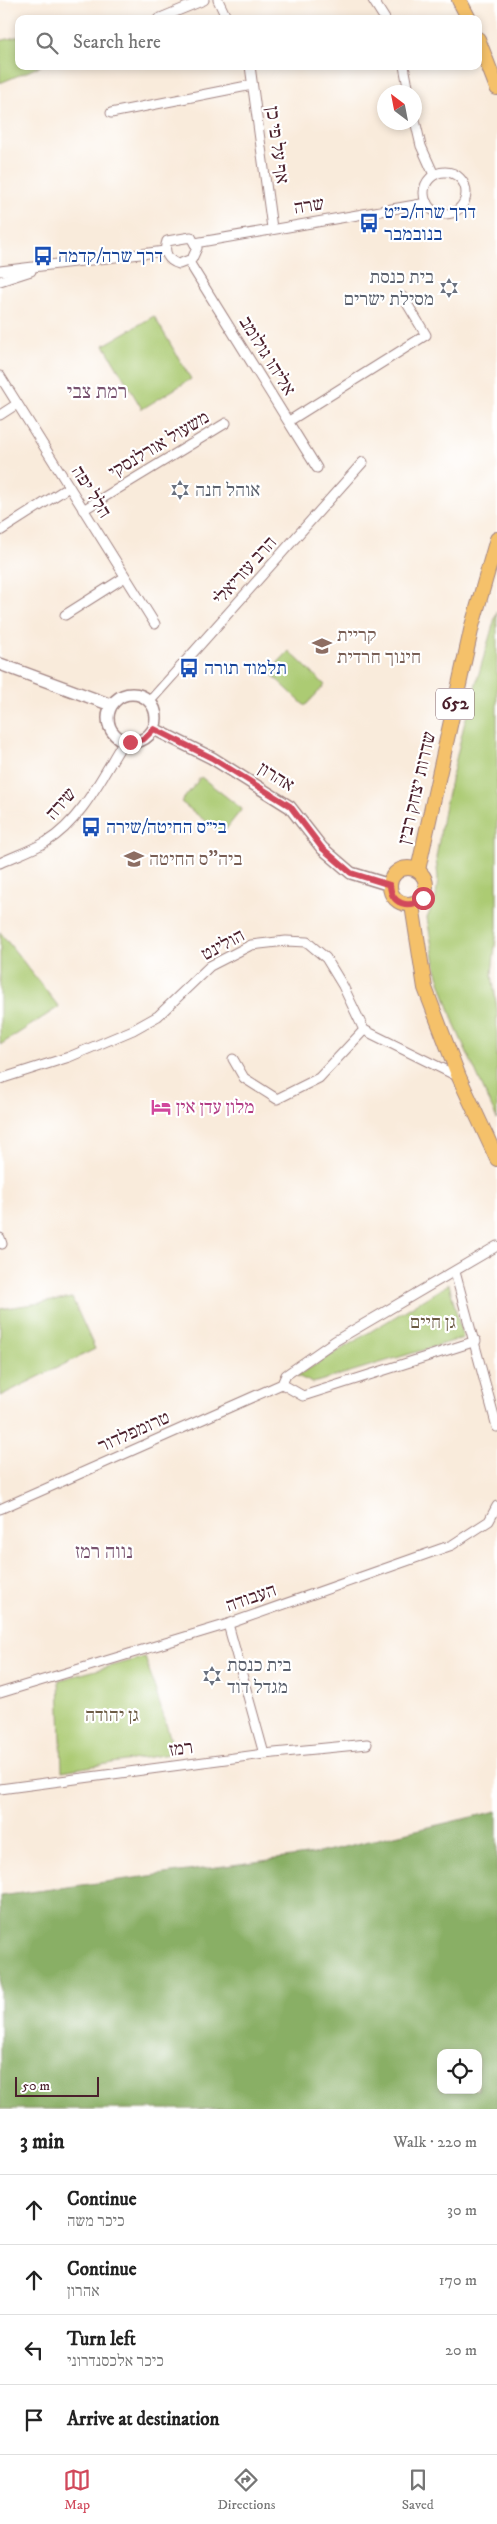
<!DOCTYPE html>
<html lang="en">
<head>
<meta charset="utf-8">
<style>
	body { margin:0; font-family:"IM FELL DW Pica","Frank Ruhl Libre",serif; background:#f6f6f6; color:#222 }
	.controls { position:absolute; right:15px; bottom:15px; display:grid; overflow:hidden; border-radius:10px; box-shadow:0 2px 8px #0003 }
	.controls button { width:45px; height:45px; display:grid; place-items:center; padding:0; border:0; border-bottom:1px solid #e0e0e0; background:#fff; color:#222; font:25px sans-serif }
	.compass { position:absolute; left:377px; top:85px; width:45px; height:45px; border-radius:50%; background:#fff; box-shadow:0 2px 8px #0003; rotate:328deg }
	.scale { position:absolute; left:15px; bottom:12px; width:84px; box-sizing:border-box; padding-left:5px; border:2px solid #4a1f2b; border-top:0; font-size:14px; line-height:18px; white-space:nowrap; color:#4a1f2b; -webkit-text-stroke:4px #fff; paint-order:stroke }
	.stop { position:absolute; width:15px; height:15px; margin:-11px; border:4px solid #d1495b; border-radius:50%; background:#fff }
	.stop.end { background:#d1495b; border-color:#fff; box-shadow:0 1px 5px #0008 }
	.list { margin:0; padding:0; list-style:none }
	h2 { display:flex; justify-content:space-between; align-items:center; height:65px; margin:0; padding:0 20px; font-size:21px }
	h2 small { font-size:16px; font-weight:400; color:#767676 }
	.list li { display:grid; grid-template-columns:32px 1fr auto; gap:15px; align-items:center; box-sizing:border-box; height:70px; padding:0 20px; border-top:1px solid #e0e0e0 }
	.list b { display:block; font-size:19px; white-space:nowrap }
	.list p { margin:0; font-size:16px; white-space:nowrap; color:#767676 }
	.list em { font-size:16px; font-style:normal; color:#767676 }
	.icon { flex:none; width:28px; height:28px; fill:none; stroke:currentColor; stroke-width:2; stroke-linecap:round; stroke-linejoin:round }
	.map { position:relative; flex:none; width:497px; height:2109px; overflow:hidden }
	.search { position:absolute; background:#fff; box-shadow:0 2px 8px #0003; left:15px; right:15px; top:15px; height:55px; display:flex; align-items:center; gap:12px; box-sizing:border-box; padding:0 18px; border-radius:10px; color:#767676; font-size:19px }
	.sheet { height:345px; background:#fff }
	nav { display:flex; justify-content:space-around; align-items:center; box-sizing:border-box; height:70px; border-top:1px solid #e0e0e0; background:#fff; font-size:14px; color:#767676 }
	nav a { display:grid; justify-items:center; gap:2px }
	nav .on { color:#d1495b }
	.map>svg:first-child { display:block }
	.green { fill:#accb73; stroke:#7b754f }
	.forest { fill:#89af65; stroke:#6a6748; fill-rule:evenodd }
	.lines { fill:none; stroke-linecap:round; stroke-linejoin:round }
	.minor-casing { stroke:#a28583; stroke-width:11 }
	.tertiary-casing { stroke:#a28583; stroke-width:14 }
	.primary-casing { stroke:#a28583; stroke-width:16 }
	.minor { stroke:#fff; stroke-width:9 }
	.tertiary { stroke:#fff; stroke-width:11 }
	.primary { stroke:#f5c16b; stroke-width:14 }
	.route { stroke:#d1495b; stroke-width:6 }
	.labels { text-anchor:middle; dominant-baseline:central; stroke-width:4.5; stroke-linejoin:round; paint-order:stroke }
	.shield { fill:#fff; stroke:#80626b; stroke-width:1 }
	.shield-label { font-size:18px; font-weight:bold; fill:#4a1f2b }
	.street-label { font-size:19px; fill:#4a1f2b; stroke:#fff }
	.transit-label { font-size:19px; fill:#164399; stroke:#fff; text-anchor:start }
	.worship-label { font-size:19px; fill:#5b616d; stroke:#fff; text-anchor:start }
	.education-label { font-size:19px; fill:#785e54; stroke:#fff; text-anchor:start }
	.hotel-label { font-size:19px; fill:#b23c85; stroke:#fff; text-anchor:start }
	.park-label { font-size:19px; fill:#6c5b44; stroke:#fff }
	.neighbourhood-label { font-size:20px; fill:#78536f; stroke:#fff }
</style>
</head>
<body>
<div class="map">
<svg width="497" height="2109" viewBox="0 0 497 2109">
	<rect width="100%" height="100%" fill="#fff"/>
	<filter id="ink" filterUnits="userSpaceOnUse"><feTurbulence type="fractalNoise" baseFrequency=".02" numOctaves="2"/><feDisplacementMap in="SourceGraphic" scale="10" xChannelSelector="R" yChannelSelector="G"/><feConvolveMatrix kernelMatrix="1 2 1 2 8 2 1 2 1" color-interpolation-filters="sRGB"/></filter>
	<filter id="wash" filterUnits="userSpaceOnUse"><feTurbulence type="fractalNoise" baseFrequency=".0096" numOctaves="4" result="noise"/><feDisplacementMap in="SourceGraphic" scale="20" xChannelSelector="R" yChannelSelector="G"/><feGaussianBlur stdDeviation="1.12" result="paint"/><feColorMatrix in="noise" values="0 0 0 0 0 0 0 0 0 0 0 0 0 0 0 0 0 1.4 0 .05"/><feComposite in="paint" operator="in"/></filter>
	<g filter="url(#wash)">
		<rect width="100%" height="100%" fill="#f9ebdb"/>
		<g class="green">
			<polygon points="19,36 19,66 41,66 0,83 0,41"/>
			<polygon points="154,316 191,379 142,409 104,345"/>
			<polygon points="497,611 497,928 492,974 497,1009 497,1119 455,1026 436,969 427,918 436,897 438,878 436,858 444,810 464,725"/>
			<polygon points="289,651 325,685 305,706 269,672"/>
			<polygon points="201,777 242,809 222,834 181,802"/>
			<polygon points="0,932 59,1007 0,1045"/>
			<polygon points="449,1284 463,1338 313,1383 297,1376"/>
			<polygon points="72,1298 95,1349 0,1396 0,1309"/>
			<polygon points="145,1657 175,1753 62,1771 59,1680"/>
		</g>
		<path class="forest" d="M497,1811V2109H0V1896L314,1854ZM441,2053H478V2090H441Z"/>
	</g>
	<g filter="url(#ink)">
		<g class="lines">
			<defs>
				<g id="minor">
					<polyline points="218,0 227,19"/>
					<polyline points="373,0 385,19"/>
					<polyline points="158,19 204,0"/>
					<polyline points="250,66 272,228"/>
					<polyline points="404,66 409,92"/>
					<polyline points="111,113 252,85"/>
					<polyline points="414,116 421,146 434,175"/>
					<circle cx="445" cy="193" r="21"/>
					<path d="M191,237L197,248L192,259L179,264C168,261 163,252 167,241Z"/>
					<polyline points="195,243 427,203"/>
					<polyline points="189,262 317,468"/>
					<polyline points="0,271 165,251"/>
					<polyline points="0,281 31,271"/>
					<polyline points="0,376 155,624"/>
					<polyline points="0,415 17,404"/>
					<polyline points="289,421 426,335 403,297"/>
					<polyline points="83,510 226,423"/>
					<polyline points="0,531 69,487"/>
					<polyline points="65,615 125,577"/>
					<polyline points="150,701 363,462"/>
					<path d="M0,863C15,856 32,850 46,842C82,820 102,776 124,741"/>
					<polyline points="233,1059 244,1078 277,1099 319,1078 364,1030"/>
					<polyline points="0,1079 69,1057 133,1030 158,1016 210,966 251,945 286,941 307,942 326,958 343,986 364,1030 459,1077"/>
					<polyline points="0,1238 2,1244"/>
					<polyline points="455,1272 497,1427"/>
					<polyline points="282,1384 303,1396 476,1341"/>
					<polyline points="0,1509 282,1384 286,1375 335,1341 497,1246"/>
					<polyline points="228,1624 264,1754"/>
					<polyline points="0,1693 228,1624 452,1545 489,1521 497,1506"/>
					<polyline points="0,1789 264,1754 367,1744"/>
				</g>
				<g id="tertiary">
					<polyline points="0,664 111,705"/>
					<circle cx="132" cy="718" r="24"/>
					<polyline points="154,729 212,758 290,807 322,848 351,873 390,885"/>
				</g>
				<g id="primary">
					<polyline points="459,0 469,19"/>
					<polyline points="478,39 497,88"/>
					<circle cx="408" cy="886" r="18"/>
					<polyline points="418,870 472,626 497,539"/>
					<polyline points="412,905 425,988 459,1077 497,1159"/>
				</g>
			</defs>
			<use href="#minor" class="minor-casing"/>
			<use href="#tertiary" class="tertiary-casing"/>
			<use href="#primary" class="primary-casing"/>
			<use href="#minor" class="minor"/>
			<use href="#tertiary" class="tertiary"/>
			<use href="#primary" class="primary"/>
		</g>
	</g>
	<g class="lines" filter="url(#ink)">
		<path class="route" d="M130,742L144,739L154,729L212,758L290,806L322,848L351,873L390,885C391,904 409,910 423,898"/>
	</g>
	<defs>
		<symbol id="bus-bare" viewBox="-9 -9 18 18"><path d="M-5-6H5V4H4V6H2V4H-2V6H-4V4H-5ZM-3.5-4V0h7V-4ZM-3.5 1.2v1.5H-2V1.2ZM2 1.2v1.5H3.5V1.2Z" fill="#1a4fb4" stroke="#fff" stroke-width="2.5" paint-order="stroke"/></symbol>
		<symbol id="synagogue-bare" viewBox="-9 -9 18 18"><path d="M0-6.5L5.6 3.2H-5.6ZM0 6.5L5.6-3.2H-5.6Z" fill="#6b7280" stroke="#fff" stroke-width="2.5" paint-order="stroke"/></symbol>
		<symbol id="school-bare" viewBox="-9 -9 18 18"><path d="M0-5L7-2L0 1L-7-2ZM-4 1L0 2.5L4 1V4Q0 6-4 4Z" fill="#8d6e63" stroke="#fff" stroke-width="2.5" paint-order="stroke"/></symbol>
		<symbol id="hotel-bare" viewBox="-9 -9 18 18"><path d="M-6-4.5h1.5V1H6V5H4.5V3h-9V5H-6ZM-4 0a1.8 1.8 0 1 1 3.6 0ZM.5 0V-2.5h3Q6-2.5 6 0Z" fill="#d1479c" stroke="#fff" stroke-width="2.5" paint-order="stroke"/></symbol>
	</defs>
	<g fill-rule="evenodd">
		<use href="#bus-bare" x="355" y="209" width="28" height="28"/>
		<use href="#bus-bare" x="29" y="242" width="28" height="28"/>
		<use href="#synagogue-bare" x="435" y="274" width="28" height="28"/>
		<use href="#synagogue-bare" x="166" y="476" width="28" height="28"/>
		<use href="#school-bare" x="308" y="632" width="28" height="28"/>
		<use href="#bus-bare" x="175" y="654" width="28" height="28"/>
		<use href="#bus-bare" x="77" y="813" width="28" height="28"/>
		<use href="#school-bare" x="120" y="845" width="28" height="28"/>
		<use href="#hotel-bare" x="147" y="1093" width="28" height="28"/>
		<use href="#synagogue-bare" x="198" y="1662" width="28" height="28"/>
	</g>
	<g class="labels">
		<rect class="shield" x="436" y="688.5" width="38" height="31" rx="4"/>
		<g class="shield-label">
			<text x="455" y="704">652</text>
		</g>
		<g class="street-label">
			<text transform="translate(277 145) rotate(82)">אף על פי כן</text>
			<text transform="translate(309 206) rotate(-9)">שרה</text>
			<text transform="translate(267 356) rotate(58)">אליהו גולומב</text>
			<text transform="translate(159 445) rotate(-31)">משעול אורלנסקי</text>
			<text transform="translate(91 492) rotate(58)">הלל יפה</text>
			<text transform="translate(245 571) rotate(-48)">הרב עזריאלי</text>
			<text transform="translate(276 777) rotate(32)">אהרון</text>
			<text transform="translate(417 788) rotate(-77)">שדרות יצחק רבין</text>
			<text transform="translate(61 804) rotate(-49)">שירה</text>
			<text transform="translate(223 945) rotate(-28)">הולינט</text>
			<text transform="translate(134 1432) rotate(-24)">טרומפלדור</text>
			<text transform="translate(251 1598) rotate(-19)">העבודה</text>
			<text transform="translate(181 1749) rotate(-7)">רמז</text>
		</g>
		<g class="transit-label">
			<text x="384" y="212">דרך שרה/כ״ט<tspan x="384" dy="22">בנובמבר</tspan></text>
			<text x="58" y="256">דרך שרה/קדמה</text>
			<text x="204" y="668">תלמוד תורה</text>
			<text x="106" y="827">בי״ס החיטה/שירה</text>
		</g>
		<g class="worship-label">
			<text x="434" y="277" text-anchor="end">בית כנסת<tspan x="434" dy="22">מסילת ישרים</tspan></text>
			<text x="195" y="490">אוהל חנה</text>
			<text x="227" y="1665">בית כנסת<tspan x="227" dy="22">מגדל דוד</tspan></text>
		</g>
		<g class="education-label">
			<text x="337" y="635">קריית<tspan x="337" dy="22">חינוך חרדית</tspan></text>
			<text x="149" y="859">ביה"ס החיטה</text>
		</g>
		<g class="hotel-label">
			<text x="176" y="1107">מלון עדן אין</text>
		</g>
		<g class="park-label">
			<text x="433" y="1322">גן חיים</text>
			<text x="112" y="1715">גן יהודה</text>
		</g>
		<g class="neighbourhood-label">
			<text x="97" y="392">רמת צבי</text>
			<text x="104" y="1552">נווה רמז</text>
		</g>
	</g>
</svg>
<div class="controls">
<button><svg class="icon" aria-label="locate" viewBox="0 0 24 24"><circle cx="12" cy="12" r="6"/><path d="M12 2v4M12 18v4M2 12h4M18 12h4"/></svg></button>
</div>
<svg class="compass" viewBox="-18 -18 36 36"><path d="M0-13l5 13h-10z" fill="#e53935"/><path d="M0 13l5-13h-10z" fill="#767676"/></svg>
<div class="scale">50 m</div>
<div class="stop" style="left:423px;top:898px"></div>
<div class="stop end" style="left:130px;top:742px"></div>
<div class="search"><svg class="icon" aria-label="search" viewBox="0 0 24 24"><circle cx="10" cy="10" r="6"/><path d="M15 15l6 6"/></svg>Search here</div>
</div>
<section class="sheet">
<h2>3 min<small>Walk · 220 m</small></h2>
<ul class="list">
<li><svg class="icon" aria-label="ahead" viewBox="0 0 24 24"><path d="M12 20V5M6 11l6-6 6 6"/></svg><div><b>Continue</b><p>כיכר משה</p></div><em>30 m</em></li>
<li><svg class="icon" aria-label="ahead" viewBox="0 0 24 24"><path d="M12 20V5M6 11l6-6 6 6"/></svg><div><b>Continue</b><p>אהרון</p></div><em>170 m</em></li>
<li><svg class="icon" aria-label="left" viewBox="0 0 24 24"><path d="M17 20v-9H6M10 6l-5 5 5 5"/></svg><div><b>Turn left</b><p>כיכר אלכסנדרוני</p></div><em>20 m</em></li>
<li><svg class="icon" aria-label="arrive" viewBox="0 0 24 24"><path d="M6 21V4h12l-3 4 3 4H6"/></svg><div><b>Arrive at destination</b></div></li>
</ul>
</section>
<nav>
<a class="on"><svg class="icon" aria-label="map" viewBox="0 0 24 24"><path d="M3 6l6-2 6 2 6-2v14l-6 2-6-2-6 2zM9 4v14M15 6v14"/></svg>Map</a>
<a><svg class="icon" aria-label="directions" viewBox="0 0 24 24"><path d="M12 3l9 9-9 9-9-9zM9 14v-3h6M13 9l2 2-2 2"/></svg>Directions</a>
<a><svg class="icon" aria-label="saved" viewBox="0 0 24 24"><path d="M7 4h10v16l-5-4-5 4z"/></svg>Saved</a>
</nav>
</body>
</html>
